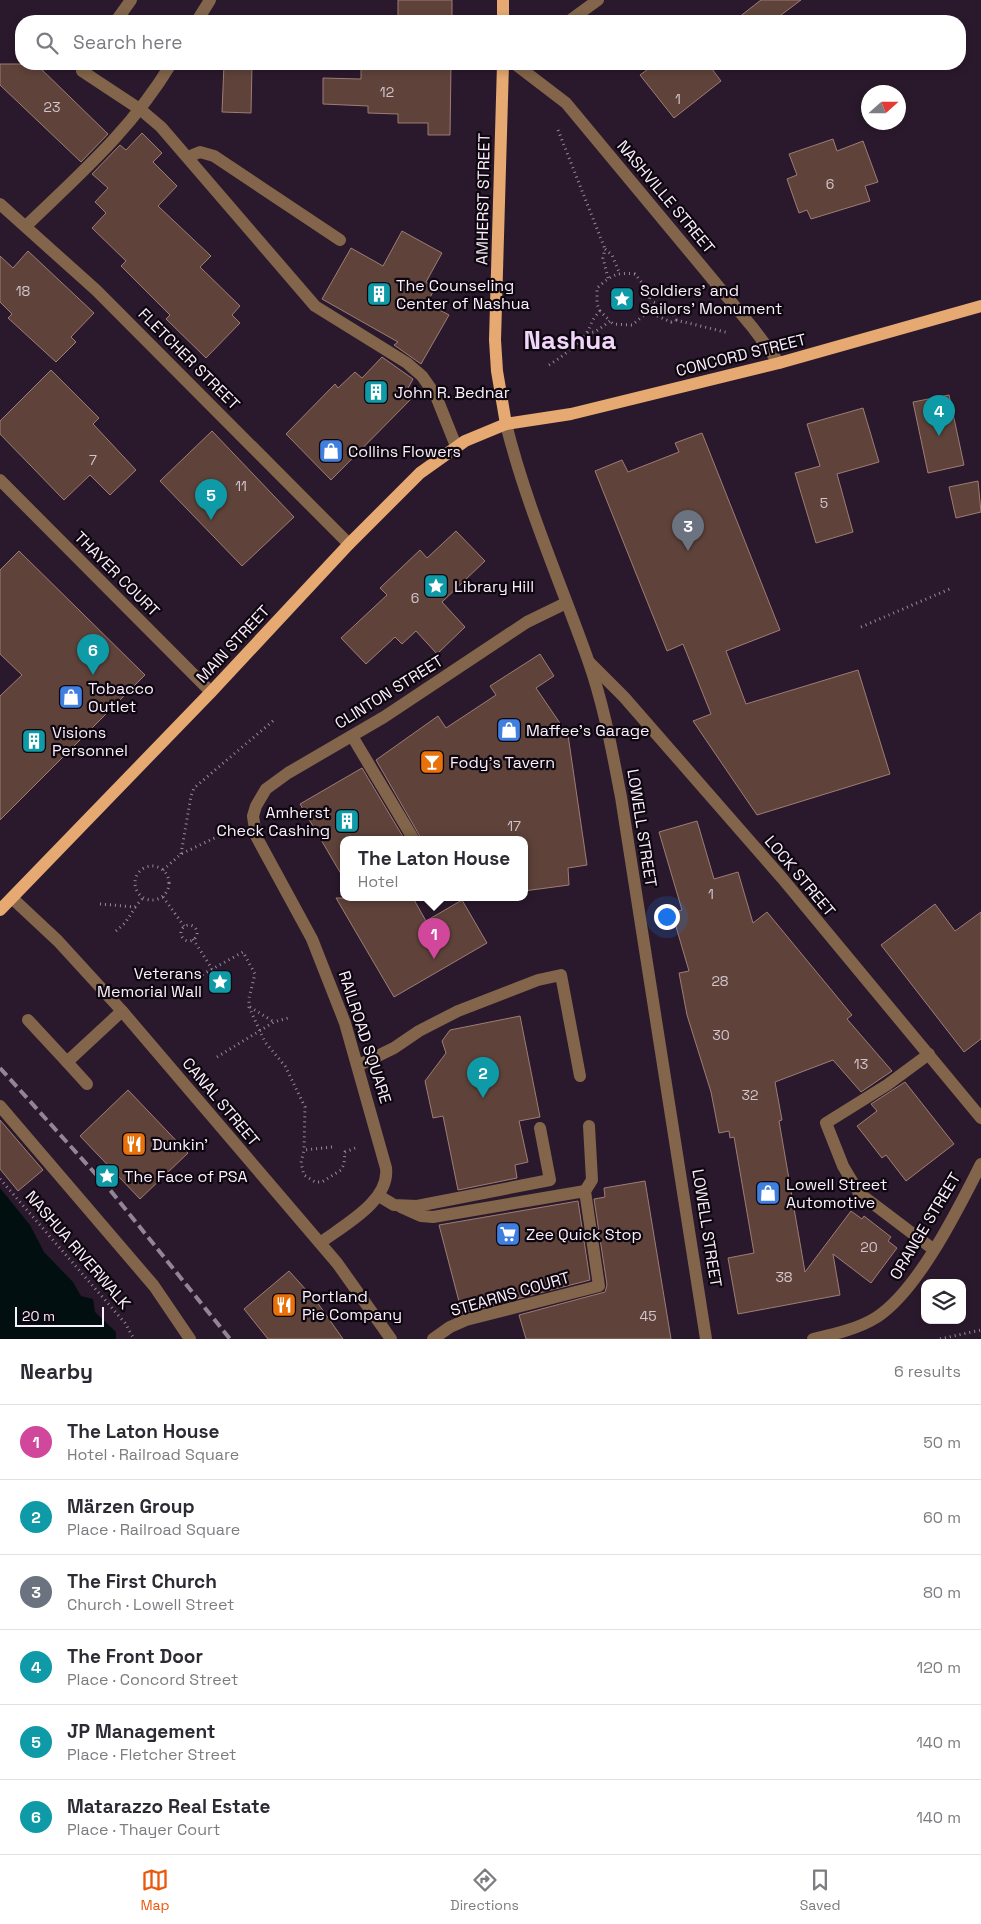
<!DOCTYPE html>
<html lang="en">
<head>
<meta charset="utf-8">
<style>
	body { margin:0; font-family:"Space Grotesk",sans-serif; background:#f2f2f3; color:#2b2b33 }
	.controls { position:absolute; right:15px; bottom:15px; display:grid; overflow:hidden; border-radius:10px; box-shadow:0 2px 8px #0003 }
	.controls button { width:45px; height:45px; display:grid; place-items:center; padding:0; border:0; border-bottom:1px solid #e1e1e2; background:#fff; color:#2b2b33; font:25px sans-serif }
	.compass { position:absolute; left:861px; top:85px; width:45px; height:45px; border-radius:50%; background:#fff; box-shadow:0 2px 8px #0003; rotate:69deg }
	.scale { position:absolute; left:15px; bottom:12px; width:89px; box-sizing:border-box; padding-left:5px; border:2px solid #faeffc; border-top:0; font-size:14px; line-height:18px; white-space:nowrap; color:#faeffc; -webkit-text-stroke:4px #0e070f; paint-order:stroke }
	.you { position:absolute; left:666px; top:916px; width:18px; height:18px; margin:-12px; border:4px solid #fff; border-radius:50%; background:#1a73e8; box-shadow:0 0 0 8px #1a73e833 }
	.badge { display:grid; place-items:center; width:32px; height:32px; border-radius:50%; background:#ea580c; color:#fff; font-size:16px; font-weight:700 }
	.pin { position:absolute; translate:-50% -41px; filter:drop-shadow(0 1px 2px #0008) }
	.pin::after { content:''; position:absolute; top:26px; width:18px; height:15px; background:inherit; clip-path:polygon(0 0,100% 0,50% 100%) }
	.popup { position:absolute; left:340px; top:836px; width:188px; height:65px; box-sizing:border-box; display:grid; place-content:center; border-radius:10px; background:#fff; filter:drop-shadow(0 1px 4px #0005); font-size:16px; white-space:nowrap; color:#7c7c81 }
	.popup b { font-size:19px; color:#2b2b33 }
	.popup::after { content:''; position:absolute; left:50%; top:100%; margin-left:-10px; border:10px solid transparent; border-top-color:#fff }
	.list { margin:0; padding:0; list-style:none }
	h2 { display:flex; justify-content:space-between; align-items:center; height:65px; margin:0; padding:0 20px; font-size:21px }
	h2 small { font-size:16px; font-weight:400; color:#7c7c81 }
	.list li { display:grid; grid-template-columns:32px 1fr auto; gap:15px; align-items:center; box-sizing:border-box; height:75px; padding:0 20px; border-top:1px solid #e1e1e2 }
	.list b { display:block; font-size:19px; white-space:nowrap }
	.list p { margin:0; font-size:16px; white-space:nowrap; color:#7c7c81 }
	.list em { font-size:16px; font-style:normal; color:#7c7c81 }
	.icon { flex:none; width:28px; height:28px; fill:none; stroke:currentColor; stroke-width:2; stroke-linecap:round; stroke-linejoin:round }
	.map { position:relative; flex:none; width:981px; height:1339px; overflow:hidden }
	.search { position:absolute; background:#fff; box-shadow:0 2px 8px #0003; left:15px; right:15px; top:15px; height:55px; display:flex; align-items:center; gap:12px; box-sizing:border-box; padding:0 18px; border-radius:20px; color:#7c7c81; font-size:19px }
	.sheet { height:515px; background:#fff }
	nav { display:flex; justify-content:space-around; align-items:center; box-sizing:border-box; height:70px; border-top:1px solid #e1e1e2; background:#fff; font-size:14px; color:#7c7c81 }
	nav a { display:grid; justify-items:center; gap:2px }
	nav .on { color:#ea580c }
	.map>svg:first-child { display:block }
	.water { fill:#010f11 }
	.building { fill:#5f433b; stroke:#9d7d74 }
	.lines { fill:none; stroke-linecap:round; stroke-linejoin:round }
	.path { stroke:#978999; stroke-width:3; stroke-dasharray:1 4; stroke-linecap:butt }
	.minor { stroke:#82654a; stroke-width:12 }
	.major { stroke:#e6a971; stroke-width:12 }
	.rail { stroke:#938595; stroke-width:4; stroke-dasharray:10 5; stroke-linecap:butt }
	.labels { text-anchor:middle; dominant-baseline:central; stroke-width:4.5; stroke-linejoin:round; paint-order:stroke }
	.number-label { font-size:14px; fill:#d3c4cc }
	.street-label { font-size:16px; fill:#faeffc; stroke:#0e070f }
	.poi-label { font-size:16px; fill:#faeffc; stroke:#0e070f; text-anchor:start }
	.town-label { font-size:26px; font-weight:bold; fill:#f2d5fb; stroke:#0e070f }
</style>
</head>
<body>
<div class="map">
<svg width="981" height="1339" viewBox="0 0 981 1339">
	<rect width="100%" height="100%" fill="#2a192c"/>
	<polygon class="water" points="0,1188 30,1225 44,1252 73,1282 81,1296 93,1299 95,1312 116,1332 116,1339 0,1339"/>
	<g class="building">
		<rect x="398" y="0" width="54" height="21"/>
		<polygon points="761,0 801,0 773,21 734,21"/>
		<polygon points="0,64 36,64 108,134 81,162 0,85"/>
		<polygon points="224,64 252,64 251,113 222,112"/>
		<polygon points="361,64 451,64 450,135 428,135 428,123 398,123 398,114 368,113 368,106 323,104 323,78 361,79"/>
		<polygon points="655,64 718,64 712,69 721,81 674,118 640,75"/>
		<polygon points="142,133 162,153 153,162 177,186 158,206 211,256 200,267 240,306 232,315 240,323 206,358 166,319 170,315 121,266 126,261 92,228 106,213 95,202 108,188 92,174 120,145 126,150"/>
		<polygon points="833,139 837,151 863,141 878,182 865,186 870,201 811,219 807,210 799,213 787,179 797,175 789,154"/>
		<polygon points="402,231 442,253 426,282 435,288 427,303 449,315 421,364 394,345 398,342 322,299 351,248 383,266"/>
		<polygon points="28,251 94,313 71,337 76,342 56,362 8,318 12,314 0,302 0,256 13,268"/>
		<polygon points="382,357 413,379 407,390 414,396 331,480 286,434 335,384 338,388 355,372 362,378"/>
		<polygon points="51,370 99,418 93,424 136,470 110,495 90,475 64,500 0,434 0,421"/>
		<polygon points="949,395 964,465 928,473 913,402"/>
		<polygon points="863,408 879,462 837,474 853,532 816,543 795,473 820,466 807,424"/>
		<polygon points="212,431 294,517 242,566 160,481"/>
		<polygon points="702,433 780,630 726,651 746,704 858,670 890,774 757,815 693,721 711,714 683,644 667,651 595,471 622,460 628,472 679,452 675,443"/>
		<polygon points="978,481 981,512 956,518 949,487"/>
		<polygon points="456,531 485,561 442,602 465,627 437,654 416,631 402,644 395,637 366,664 341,638 387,595 380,588 420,550 427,558"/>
		<polygon points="19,551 145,675 0,820 0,696 22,675 0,654 0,570"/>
		<polygon points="540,654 554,676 536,688 568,735 587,865 568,868 569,885 524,891 524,840 422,840 376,760 438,716 446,728 496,695 490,686"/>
		<polygon points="362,768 405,840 344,840 344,879 300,804"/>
		<polygon points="697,821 714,879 738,872 753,923 767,912 852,1015 847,1019 892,1071 861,1092 833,1060 775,1082 782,1120 779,1121 805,1272 851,1211 862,1219 864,1216 891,1237 888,1241 897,1248 871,1283 833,1254 840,1295 738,1314 728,1258 754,1253 734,1137 730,1138 729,1131 719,1133 711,1092 687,1015 679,973 689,971 672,913 682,910 659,832"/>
		<polygon points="336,898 413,898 426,921 462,900 487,943 394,997"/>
		<polygon points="935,904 955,931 981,912 981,1039 964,1052 881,945"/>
		<polygon points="520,1016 540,1117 519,1121 528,1162 515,1165 517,1178 458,1190 443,1116 433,1118 425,1081 446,1053 442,1041 450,1030"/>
		<polygon points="905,1082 954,1144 906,1181 886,1155 882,1158 857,1126 877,1111 871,1104"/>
		<polygon points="128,1090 188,1153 140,1199 80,1136"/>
		<polygon points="0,1120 43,1170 18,1191 0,1169"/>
		<polygon points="645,1181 671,1339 526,1339 519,1315 605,1292 607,1285 594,1199 605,1197 604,1188"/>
		<polygon points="578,1201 590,1280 462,1313 439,1225"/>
		<polygon points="289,1271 317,1302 343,1339 268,1339 244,1309"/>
	</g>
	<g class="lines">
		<g class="path">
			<polyline points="558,130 605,249"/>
			<polyline points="608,278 603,258 605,249 612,255 619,272"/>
			<path d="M600,311L597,304V288C612,275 616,272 635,274L650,293L648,312L632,325L613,324L610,321"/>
			<polyline points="648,312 671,322 676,320 670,308 650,301"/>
			<polyline points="676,320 729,333"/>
			<path d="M549,365C562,357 576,346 586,334C592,325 590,321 600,311L610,321L595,332L587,333"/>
			<polyline points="861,627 952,588"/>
			<polyline points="181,854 191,796 194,788 274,720"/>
			<circle cx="152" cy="883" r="17"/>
			<polyline points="163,870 181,854 225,833"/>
			<polyline points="163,897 184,926"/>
			<polyline points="100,904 135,907 143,898"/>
			<circle cx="189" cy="933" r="8"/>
			<polyline points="116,931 125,923 135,908"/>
			<polyline points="193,939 212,969"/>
			<polyline points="198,977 243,952 255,974 249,998 249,1007 253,1016 265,1042 285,1066 305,1107 304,1150"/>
			<polyline points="250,1007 274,1022"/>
			<polyline points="217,1057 274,1022 288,1018"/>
			<polyline points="332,1147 304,1150 301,1163 304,1175 315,1182 322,1182 341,1170 344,1164 345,1152 358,1147"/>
			<polyline points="0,1179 125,1323 134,1339"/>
			<polyline points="940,1339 981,1330"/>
		</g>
		<g class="minor">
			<polyline points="116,21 131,0"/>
			<polyline points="197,21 210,0"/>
			<polyline points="569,21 598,0"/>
			<polyline points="87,64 82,71 141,110 161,127 315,306 407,363 422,376 436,396 456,446"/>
			<polyline points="515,64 566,103 753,328 779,363"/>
			<polyline points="188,157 200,152 214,156 340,240"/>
			<polyline points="0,204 96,290 349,544"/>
			<path d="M26,226C81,173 131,130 171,64"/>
			<path d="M506,424C526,505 560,581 588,660C604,705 612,751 621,797L706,1339"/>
			<polyline points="0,480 211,692"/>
			<polyline points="590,663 624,697 782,878 981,1118"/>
			<polyline points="352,736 414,840"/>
			<polyline points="12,898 58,941 122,1011 337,1263 391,1339"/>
			<polyline points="28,1020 67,1062 122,1011"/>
			<polyline points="929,1054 887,1085 826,1123 843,1166 859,1193 933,1249"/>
			<polyline points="67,1062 87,1084"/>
			<polyline points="359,1065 394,1048 419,1031 458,1011 538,980 561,975 580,1076"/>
			<polyline points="0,1106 154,1286 190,1339"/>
			<polyline points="585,1191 592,1180 589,1126"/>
			<polyline points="379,1196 394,1205 417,1206 550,1180 540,1128"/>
			<polyline points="401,1207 421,1216 433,1217 585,1191 599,1286 466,1320 450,1327 433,1339"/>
			<path d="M320,1243C344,1225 390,1201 386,1168L345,1023L312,939L256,836L253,816L256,806L266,789L288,773L384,717L527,622L566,603"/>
			<path d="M813,1339C835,1334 858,1329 877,1317C919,1289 958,1209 981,1164"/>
		</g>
		<g class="major">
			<polyline points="503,21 503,0"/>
			<polyline points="503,64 495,340 497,371 506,424"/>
			<polyline points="0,910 211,692 349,544 420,473 465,441 506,424 571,414 779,363 981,306"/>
		</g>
		<polyline class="rail" points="0,1068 110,1190 230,1339"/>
	</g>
	<defs>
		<symbol id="building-square" viewBox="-11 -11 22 22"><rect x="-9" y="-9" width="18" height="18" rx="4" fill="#0f9aa8" stroke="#0e070f"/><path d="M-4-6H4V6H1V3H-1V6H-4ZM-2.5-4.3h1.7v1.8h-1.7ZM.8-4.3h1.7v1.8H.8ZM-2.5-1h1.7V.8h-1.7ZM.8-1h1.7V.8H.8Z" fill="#fff"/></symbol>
		<symbol id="sight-square" viewBox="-11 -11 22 22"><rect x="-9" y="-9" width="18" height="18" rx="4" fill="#0f9aa8" stroke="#0e070f"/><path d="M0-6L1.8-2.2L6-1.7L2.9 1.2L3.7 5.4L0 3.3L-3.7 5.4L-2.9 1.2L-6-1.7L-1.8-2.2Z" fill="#fff"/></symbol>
		<symbol id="shop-square" viewBox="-11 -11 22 22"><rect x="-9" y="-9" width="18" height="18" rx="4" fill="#3f7fe0" stroke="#0e070f"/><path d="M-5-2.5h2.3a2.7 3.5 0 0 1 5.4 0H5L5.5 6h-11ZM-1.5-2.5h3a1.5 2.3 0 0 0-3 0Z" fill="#fff"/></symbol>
		<symbol id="bar-square" viewBox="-11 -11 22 22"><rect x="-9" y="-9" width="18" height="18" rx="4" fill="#e8710a" stroke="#0e070f"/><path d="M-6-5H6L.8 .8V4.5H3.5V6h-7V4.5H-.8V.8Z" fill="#fff"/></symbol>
		<symbol id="restaurant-square" viewBox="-11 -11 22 22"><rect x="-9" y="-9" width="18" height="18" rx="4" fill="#e8710a" stroke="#0e070f"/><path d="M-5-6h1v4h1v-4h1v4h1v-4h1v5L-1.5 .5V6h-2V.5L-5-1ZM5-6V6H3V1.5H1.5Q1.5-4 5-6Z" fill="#fff"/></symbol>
		<symbol id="supermarket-square" viewBox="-11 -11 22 22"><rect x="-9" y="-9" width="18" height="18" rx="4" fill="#3f7fe0" stroke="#0e070f"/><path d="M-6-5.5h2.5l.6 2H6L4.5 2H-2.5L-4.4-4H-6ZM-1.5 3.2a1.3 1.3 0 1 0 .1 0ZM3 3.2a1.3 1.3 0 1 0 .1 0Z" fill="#fff"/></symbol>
	</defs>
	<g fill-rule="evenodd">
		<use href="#building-square" x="365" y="280" width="28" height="28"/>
		<use href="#sight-square" x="608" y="285" width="28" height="28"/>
		<use href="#building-square" x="362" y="378" width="28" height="28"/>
		<use href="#shop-square" x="317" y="437" width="28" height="28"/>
		<use href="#sight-square" x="422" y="572" width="28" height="28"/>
		<use href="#shop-square" x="57" y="683" width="28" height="28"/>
		<use href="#shop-square" x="495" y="716" width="28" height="28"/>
		<use href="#building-square" x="20" y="727" width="28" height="28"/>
		<use href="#bar-square" x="418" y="748" width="28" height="28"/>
		<use href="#building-square" x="333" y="807" width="28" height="28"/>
		<use href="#sight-square" x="206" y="968" width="28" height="28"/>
		<use href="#restaurant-square" x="120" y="1130" width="28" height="28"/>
		<use href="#sight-square" x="93" y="1162" width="28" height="28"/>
		<use href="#shop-square" x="754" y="1179" width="28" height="28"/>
		<use href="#supermarket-square" x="494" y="1220" width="28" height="28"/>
		<use href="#restaurant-square" x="270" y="1291" width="28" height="28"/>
	</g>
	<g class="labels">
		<g class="number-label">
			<text x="387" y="92">12</text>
			<text x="678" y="99">1</text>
			<text x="52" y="107">23</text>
			<text x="830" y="184">6</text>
			<text x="23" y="291">18</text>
			<text x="93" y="460">7</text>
			<text x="241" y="486">11</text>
			<text x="824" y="503">5</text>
			<text x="415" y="598">6</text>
			<text x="514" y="826">17</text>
			<text x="711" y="894">1</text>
			<text x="720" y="981">28</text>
			<text x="721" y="1035">30</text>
			<text x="861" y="1064">13</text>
			<text x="750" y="1095">32</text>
			<text x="869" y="1247">20</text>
			<text x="784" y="1277">38</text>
			<text x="648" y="1316">45</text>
		</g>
		<g class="street-label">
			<text transform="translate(666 197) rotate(50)">NASHVILLE STREET</text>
			<text transform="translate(483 199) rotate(-89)">AMHERST STREET</text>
			<text transform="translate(741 355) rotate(-14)">CONCORD STREET</text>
			<text transform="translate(189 359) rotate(45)">FLETCHER STREET</text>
			<text transform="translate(117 574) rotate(45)">THAYER COURT</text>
			<text transform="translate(233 644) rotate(-47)">MAIN STREET</text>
			<text transform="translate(389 692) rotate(-32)">CLINTON STREET</text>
			<text transform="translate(642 828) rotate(81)">LOWELL STREET</text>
			<text transform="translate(800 876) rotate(50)">LOCK STREET</text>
			<text transform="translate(365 1037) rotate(72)">RAILROAD SQUARE</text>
			<text transform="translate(221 1102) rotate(50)">CANAL STREET</text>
			<text transform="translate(925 1226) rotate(-59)">ORANGE STREET</text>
			<text transform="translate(707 1228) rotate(81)">LOWELL STREET</text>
			<text transform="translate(78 1250) rotate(49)">NASHUA RIVERWALK</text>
			<text transform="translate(510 1294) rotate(-16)">STEARNS COURT</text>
		</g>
		<g class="poi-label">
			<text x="396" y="285">The Counseling<tspan x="396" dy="18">Center of Nashua</tspan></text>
			<text x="640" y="290">Soldiers' and<tspan x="640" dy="18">Sailors' Monument</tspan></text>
			<text x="394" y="392">John R. Bednar</text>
			<text x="348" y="451">Collins Flowers</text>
			<text x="454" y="586">Library Hill</text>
			<text x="88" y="688">Tobacco<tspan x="88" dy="18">Outlet</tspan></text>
			<text x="526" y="730">Maffee's Garage</text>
			<text x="52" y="732">Visions<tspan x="52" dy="18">Personnel</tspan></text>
			<text x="450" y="762">Fody's Tavern</text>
			<text x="330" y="812" text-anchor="end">Amherst<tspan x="330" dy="18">Check Cashing</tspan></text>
			<text x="202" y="973" text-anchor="end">Veterans<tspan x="202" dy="18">Memorial Wall</tspan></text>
			<text x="152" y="1144">Dunkin'</text>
			<text x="124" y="1176">The Face of PSA</text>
			<text x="786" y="1184">Lowell Street<tspan x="786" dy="18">Automotive</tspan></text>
			<text x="526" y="1234">Zee Quick Stop</text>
			<text x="302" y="1296">Portland<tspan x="302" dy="18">Pie Company</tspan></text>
		</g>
		<g class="town-label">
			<text x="570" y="340">Nashua</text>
		</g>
	</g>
</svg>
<div class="controls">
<button><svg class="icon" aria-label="layers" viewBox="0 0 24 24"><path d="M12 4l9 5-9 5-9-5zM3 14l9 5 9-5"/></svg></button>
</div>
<svg class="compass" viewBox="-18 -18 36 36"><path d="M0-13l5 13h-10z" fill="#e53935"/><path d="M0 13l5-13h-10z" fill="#7c7c81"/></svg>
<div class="scale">20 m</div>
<div class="you"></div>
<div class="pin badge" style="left:434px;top:959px;background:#d1479c">1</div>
<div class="popup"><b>The Laton House</b>Hotel</div>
<div class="pin badge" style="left:483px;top:1098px;background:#0f9aa8">2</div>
<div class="pin badge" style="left:688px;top:551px;background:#6b7280">3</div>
<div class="pin badge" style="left:939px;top:436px;background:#0f9aa8">4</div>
<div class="pin badge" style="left:211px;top:520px;background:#0f9aa8">5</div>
<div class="pin badge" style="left:93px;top:675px;background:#0f9aa8">6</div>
<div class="search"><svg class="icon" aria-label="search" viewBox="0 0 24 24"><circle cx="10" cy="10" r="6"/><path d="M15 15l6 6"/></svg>Search here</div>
</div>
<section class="sheet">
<h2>Nearby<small>6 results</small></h2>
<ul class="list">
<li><span class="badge" style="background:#d1479c">1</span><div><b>The Laton House</b><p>Hotel · Railroad Square</p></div><em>50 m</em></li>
<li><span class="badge" style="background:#0f9aa8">2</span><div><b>Märzen Group</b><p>Place · Railroad Square</p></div><em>60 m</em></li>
<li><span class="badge" style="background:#6b7280">3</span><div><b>The First Church</b><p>Church · Lowell Street</p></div><em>80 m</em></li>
<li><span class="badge" style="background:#0f9aa8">4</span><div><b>The Front Door</b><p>Place · Concord Street</p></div><em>120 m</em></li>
<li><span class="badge" style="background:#0f9aa8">5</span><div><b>JP Management</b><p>Place · Fletcher Street</p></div><em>140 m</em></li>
<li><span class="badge" style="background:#0f9aa8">6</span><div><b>Matarazzo Real Estate</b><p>Place · Thayer Court</p></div><em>140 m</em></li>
</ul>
</section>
<nav>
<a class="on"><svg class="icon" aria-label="map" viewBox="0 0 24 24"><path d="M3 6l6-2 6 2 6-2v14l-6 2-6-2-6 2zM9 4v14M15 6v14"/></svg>Map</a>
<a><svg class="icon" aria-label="directions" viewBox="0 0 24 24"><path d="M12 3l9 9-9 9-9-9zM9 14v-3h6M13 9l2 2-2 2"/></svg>Directions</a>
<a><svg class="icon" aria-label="saved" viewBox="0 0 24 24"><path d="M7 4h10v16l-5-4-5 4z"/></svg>Saved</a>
</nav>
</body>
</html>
